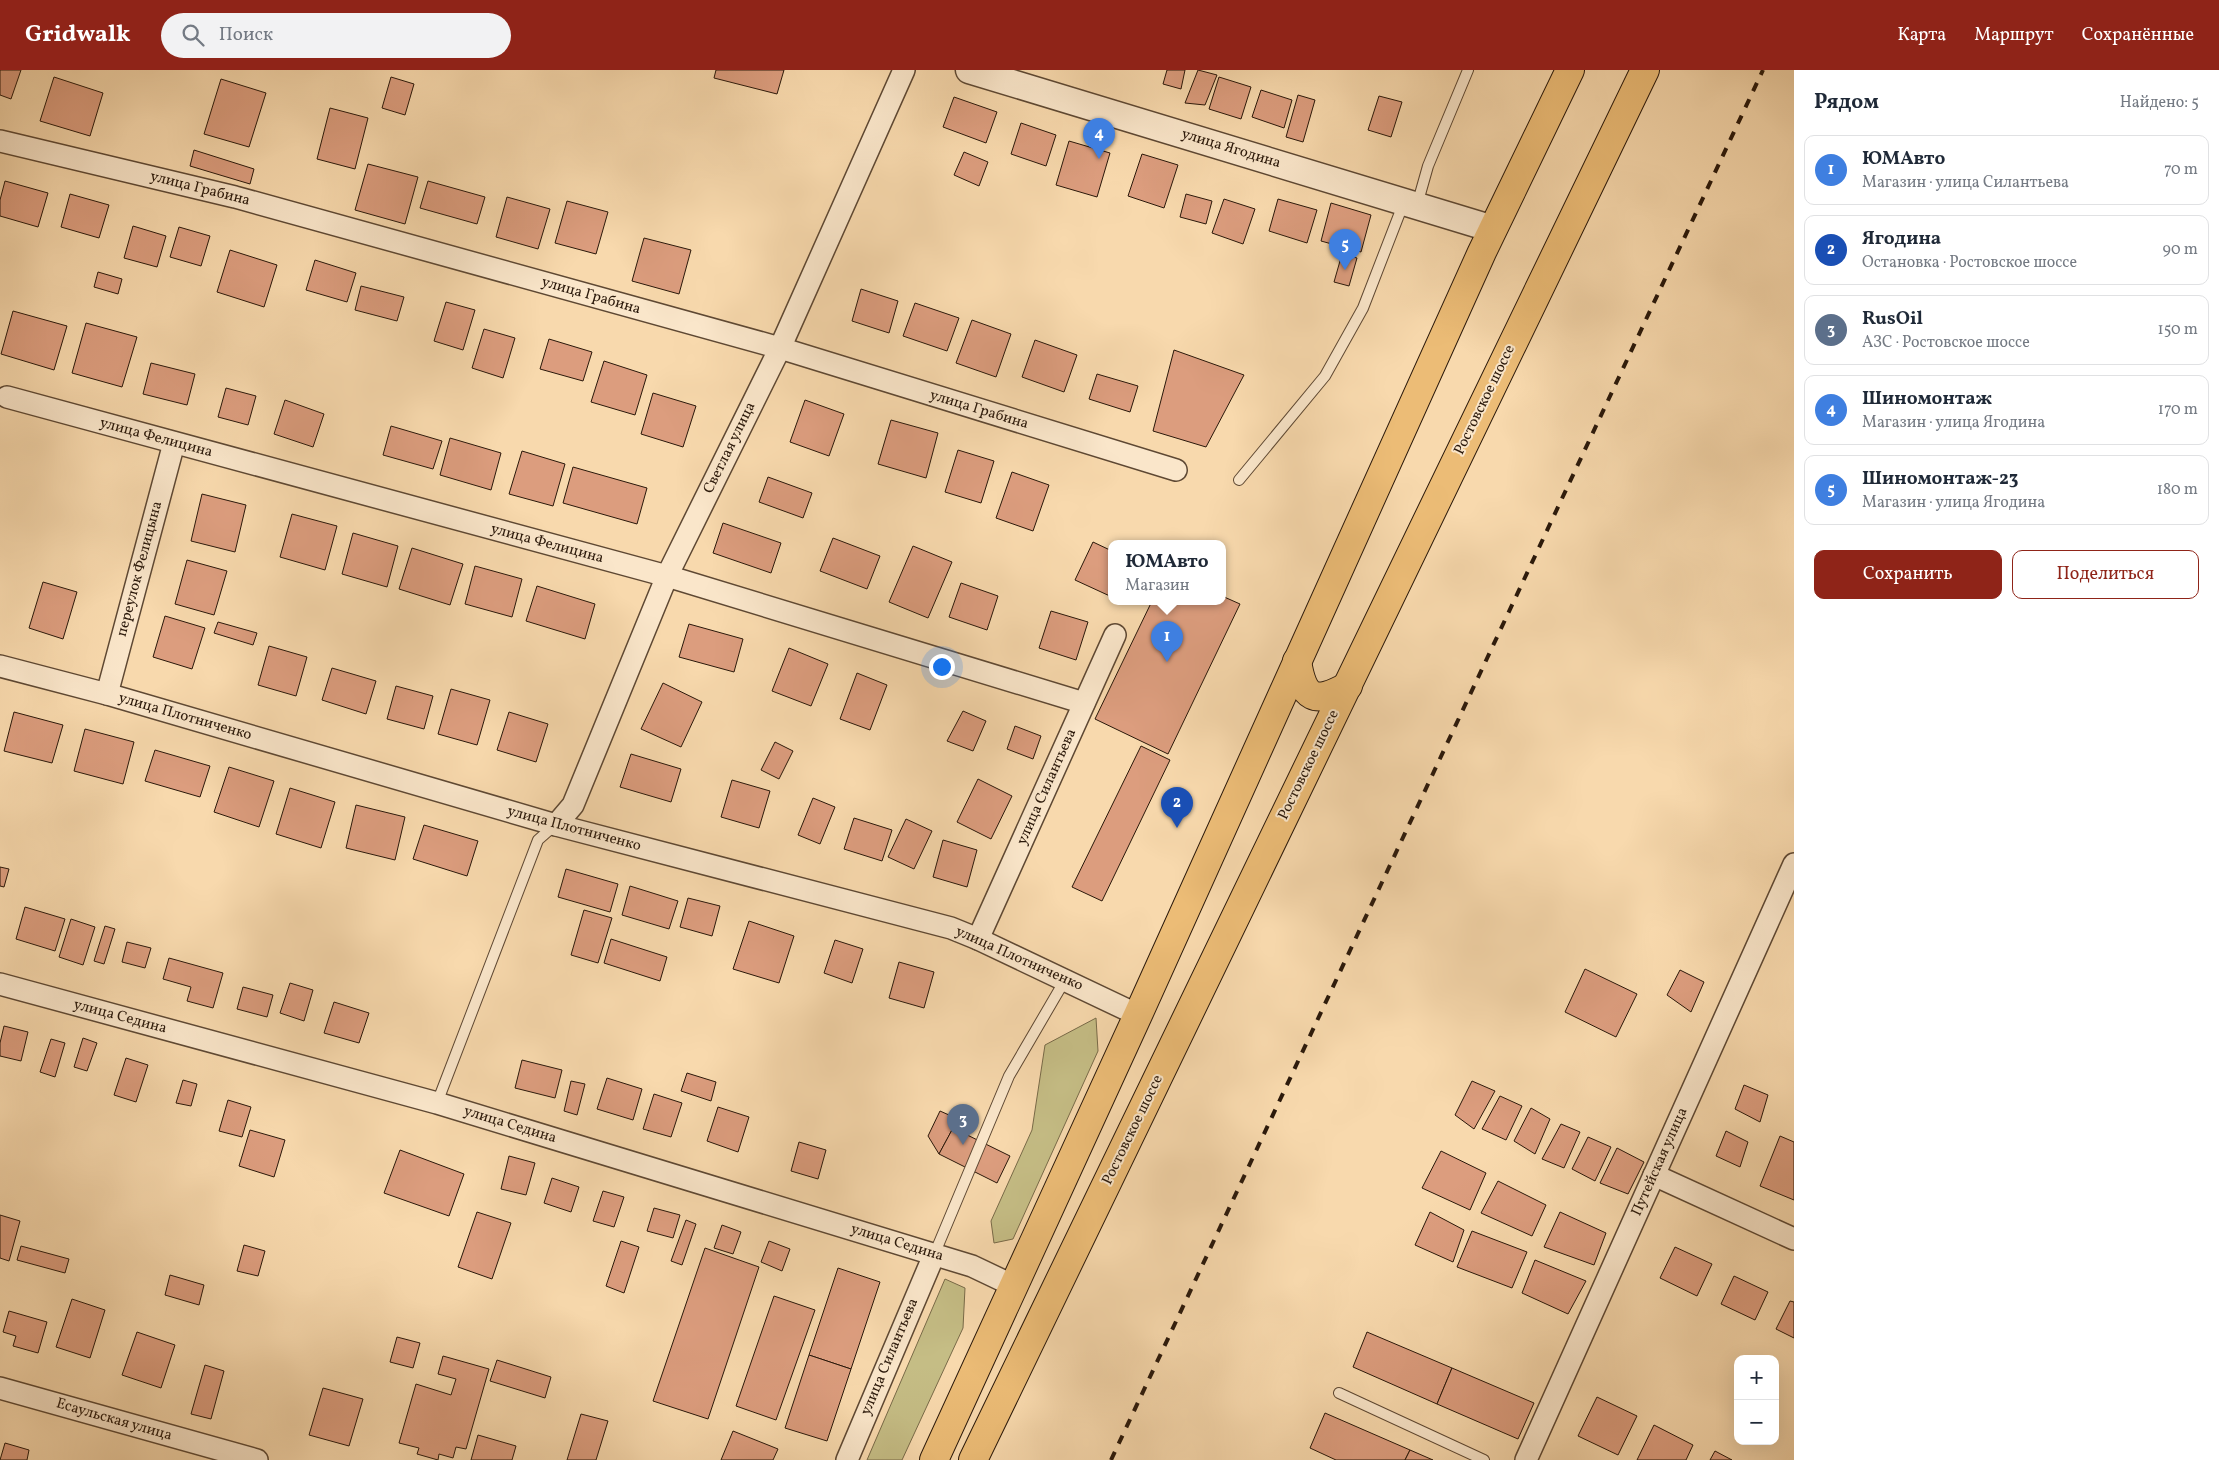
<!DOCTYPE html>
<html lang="ru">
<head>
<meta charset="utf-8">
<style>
	body { margin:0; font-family:Vollkorn,serif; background:#f2f2f3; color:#1f2937 }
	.controls { position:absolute; right:15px; bottom:15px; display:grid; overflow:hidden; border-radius:10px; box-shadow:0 5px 20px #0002 }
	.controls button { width:45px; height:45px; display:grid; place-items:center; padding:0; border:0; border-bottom:1px solid #e0e1e3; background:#fff; color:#1f2937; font:25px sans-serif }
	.you { position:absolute; left:941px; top:596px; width:18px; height:18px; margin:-12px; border:4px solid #fff; border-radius:50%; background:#1a73e8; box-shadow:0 0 0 8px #1a73e833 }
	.badge { display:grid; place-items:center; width:32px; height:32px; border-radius:50%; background:#8f2418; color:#fff; font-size:16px; font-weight:700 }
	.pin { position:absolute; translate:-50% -41px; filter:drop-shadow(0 1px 2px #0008) }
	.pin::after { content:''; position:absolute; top:26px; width:18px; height:15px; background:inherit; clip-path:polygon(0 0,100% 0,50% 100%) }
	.popup { position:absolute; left:1108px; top:470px; width:118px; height:65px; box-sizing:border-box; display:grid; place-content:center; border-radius:10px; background:#fff; filter:drop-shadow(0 1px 4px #0005); font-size:16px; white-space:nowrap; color:#747a83 }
	.popup b { font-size:19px; color:#1f2937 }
	.popup::after { content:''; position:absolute; left:50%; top:100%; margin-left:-10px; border:10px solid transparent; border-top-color:#fff }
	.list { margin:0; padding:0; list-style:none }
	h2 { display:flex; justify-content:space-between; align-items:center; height:65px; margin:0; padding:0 20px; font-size:21px }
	h2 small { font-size:16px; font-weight:400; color:#747a83 }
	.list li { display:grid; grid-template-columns:32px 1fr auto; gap:15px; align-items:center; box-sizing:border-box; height:70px; margin:0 10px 10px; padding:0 10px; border:1px solid #e0e1e3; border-radius:10px }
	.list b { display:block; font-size:19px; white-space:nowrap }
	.list p { margin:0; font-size:16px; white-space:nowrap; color:#747a83 }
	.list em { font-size:16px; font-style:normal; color:#747a83 }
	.actions { display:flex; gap:10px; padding:15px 20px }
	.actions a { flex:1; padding:11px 0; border:1px solid #8f2418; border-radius:10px; text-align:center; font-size:18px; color:#8f2418 }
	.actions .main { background:#8f2418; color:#fff }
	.icon { flex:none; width:28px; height:28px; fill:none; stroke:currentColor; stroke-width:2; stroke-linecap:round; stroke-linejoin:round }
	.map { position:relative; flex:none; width:1794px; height:1390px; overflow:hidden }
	header { display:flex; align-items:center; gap:30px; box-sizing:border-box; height:70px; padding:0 25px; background:#8f2418; color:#fff }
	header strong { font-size:24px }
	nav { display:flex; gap:28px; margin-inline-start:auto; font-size:18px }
	.search { width:350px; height:45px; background:#f2f2f3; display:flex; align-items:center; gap:12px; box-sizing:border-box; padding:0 18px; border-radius:28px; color:#747a83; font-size:19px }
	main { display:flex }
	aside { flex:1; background:#fff }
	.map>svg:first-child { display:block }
	.grass { fill:#c5bd85; stroke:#786a48 }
	.building { fill:#dc9d7e; stroke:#2a180a }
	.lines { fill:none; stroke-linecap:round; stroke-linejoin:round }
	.service-casing { stroke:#5e4833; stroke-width:12 }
	.minor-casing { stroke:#5e4833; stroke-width:24 }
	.tertiary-casing { stroke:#5e4833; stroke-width:29 }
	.trunk-casing { stroke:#2a180a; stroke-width:30 }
	.service { stroke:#fae6ca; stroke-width:10 }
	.minor { stroke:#fae6ca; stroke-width:21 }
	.tertiary { stroke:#fae6ca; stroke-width:26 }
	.trunk { stroke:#ecbc76; stroke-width:28 }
	.rail { stroke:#2a180a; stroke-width:4; stroke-dasharray:9 9; stroke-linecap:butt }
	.labels { text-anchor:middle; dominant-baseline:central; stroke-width:4; stroke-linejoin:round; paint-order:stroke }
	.street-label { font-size:15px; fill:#2a180a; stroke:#fae6ca }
</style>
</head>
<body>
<header>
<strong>Gridwalk</strong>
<div class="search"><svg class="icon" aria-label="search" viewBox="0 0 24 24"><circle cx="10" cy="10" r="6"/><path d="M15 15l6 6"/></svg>Поиск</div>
<nav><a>Карта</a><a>Маршрут</a><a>Сохранённые</a></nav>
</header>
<main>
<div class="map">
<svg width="1794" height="1390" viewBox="0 0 1794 1390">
	<rect width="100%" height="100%" fill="#f8d9ad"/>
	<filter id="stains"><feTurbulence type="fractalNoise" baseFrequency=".004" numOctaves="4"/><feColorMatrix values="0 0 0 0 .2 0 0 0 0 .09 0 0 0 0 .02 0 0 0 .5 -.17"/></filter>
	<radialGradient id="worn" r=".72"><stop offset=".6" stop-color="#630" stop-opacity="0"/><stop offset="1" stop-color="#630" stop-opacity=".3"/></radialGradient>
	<g class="grass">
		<polygon points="1096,948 1098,981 1013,1169 994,1173 991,1151 1032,1060 1045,975"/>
		<polygon points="945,1209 965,1218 963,1258 902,1390 867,1390"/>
	</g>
	<g class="building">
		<polygon points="0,0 21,0 11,29 0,25"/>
		<polygon points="716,0 784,0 777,24 714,8"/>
		<polygon points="1167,0 1185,0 1181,19 1163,14"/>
		<polygon points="1198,0 1217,5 1205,35 1185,33"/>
		<polygon points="54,7 103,23 90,66 40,51"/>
		<polygon points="391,7 414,14 405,45 382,38"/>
		<polygon points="1219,7 1251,17 1241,49 1209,39"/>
		<polygon points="221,9 266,23 249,77 204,64"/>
		<polygon points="1261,20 1292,30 1284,58 1252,47"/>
		<polygon points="1298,25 1315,30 1303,72 1286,67"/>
		<polygon points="1379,26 1402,32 1391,67 1368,60"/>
		<polygon points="954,27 997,42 986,73 943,57"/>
		<polygon points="330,38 368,48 355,99 317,89"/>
		<polygon points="1021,53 1056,65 1046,96 1011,84"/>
		<polygon points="1069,71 1110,83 1097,127 1056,115"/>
		<polygon points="194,80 254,99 250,114 190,96"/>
		<polygon points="964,82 988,92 979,116 954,105"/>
		<polygon points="1142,84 1178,95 1164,138 1128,126"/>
		<polygon points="368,94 418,107 405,154 355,140"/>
		<polygon points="5,111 48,123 38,157 0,146 0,130"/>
		<polygon points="428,111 485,127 477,154 420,138"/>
		<polygon points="70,124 109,135 99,168 61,157"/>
		<polygon points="1186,124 1212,131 1206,154 1180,147"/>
		<polygon points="507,127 550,139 538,179 496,167"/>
		<polygon points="1224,129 1255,139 1243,174 1212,163"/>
		<polygon points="1278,129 1317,140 1307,173 1269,161"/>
		<polygon points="567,131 608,142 596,184 555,173"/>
		<polygon points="1331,133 1371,145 1361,182 1321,171"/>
		<polygon points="133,156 166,166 157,197 124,188"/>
		<polygon points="179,157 210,166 201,196 170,187"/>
		<polygon points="644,168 691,180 679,224 632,211"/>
		<polygon points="230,180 277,195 264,237 217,222"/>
		<polygon points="1342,184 1357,188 1349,216 1334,212"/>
		<polygon points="315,190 356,203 347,232 306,220"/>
		<polygon points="98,202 122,209 118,224 94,217"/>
		<polygon points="361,216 404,227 397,251 355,240"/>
		<polygon points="861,219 898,231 889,263 852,251"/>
		<polygon points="446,232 475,240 463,280 434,271"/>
		<polygon points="915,233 959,248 947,281 903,266"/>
		<polygon points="13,241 67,256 54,300 1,284"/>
		<polygon points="972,250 1011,264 996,307 956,293"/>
		<polygon points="86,253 137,267 122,317 72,303"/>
		<polygon points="484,259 515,268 503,308 472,298"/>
		<polygon points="549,269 592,282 583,311 540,299"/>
		<polygon points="1035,270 1077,285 1064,322 1022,307"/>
		<polygon points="1174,280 1244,305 1206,377 1153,361"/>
		<polygon points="604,291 647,305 635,345 591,332"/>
		<polygon points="151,293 195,304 187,335 143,324"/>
		<polygon points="1097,304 1138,316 1130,342 1089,329"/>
		<polygon points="226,318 256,326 248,355 218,347"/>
		<polygon points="653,323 696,336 683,377 641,364"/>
		<polygon points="285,330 324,344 313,377 274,364"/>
		<polygon points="805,330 844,344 829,386 790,372"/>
		<polygon points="891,350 938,363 926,408 878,394"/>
		<polygon points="391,356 442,371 433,399 383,385"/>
		<polygon points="450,368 501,383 491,420 440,405"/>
		<polygon points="958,380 994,391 981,433 945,422"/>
		<polygon points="522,381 565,394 553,436 509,424"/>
		<polygon points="573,397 647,418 637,454 563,433"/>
		<polygon points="1012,402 1049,415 1033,461 996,448"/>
		<polygon points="768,407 812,423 803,448 759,432"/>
		<polygon points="202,424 246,435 235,482 191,471"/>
		<polygon points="292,444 337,456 325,500 280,487"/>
		<polygon points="723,453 781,473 771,503 713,483"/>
		<polygon points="353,463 398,476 387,517 342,504"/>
		<polygon points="833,468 880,486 867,519 820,501"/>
		<polygon points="1093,472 1112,481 1112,527 1075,510"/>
		<polygon points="913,476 952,492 928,548 889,532"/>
		<polygon points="412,478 463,494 450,535 399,519"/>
		<polygon points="187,490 227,501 214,545 175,534"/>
		<polygon points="475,496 522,509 512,547 465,534"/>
		<polygon points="43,512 77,522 63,569 29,558"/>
		<polygon points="961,513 998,526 987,560 949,547"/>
		<polygon points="537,516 595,534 585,569 526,551"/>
		<polygon points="1222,526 1240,534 1168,684 1095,649 1152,531 1222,531"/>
		<polygon points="1051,541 1088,552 1076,590 1039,578"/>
		<polygon points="165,546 205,558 192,599 153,587"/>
		<polygon points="218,552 257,563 253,575 214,563"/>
		<polygon points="689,554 743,569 734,602 679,587"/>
		<polygon points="269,576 307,587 296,626 258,615"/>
		<polygon points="789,578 828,594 811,636 772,621"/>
		<polygon points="332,598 376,611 366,644 322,630"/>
		<polygon points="857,603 887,615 870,660 840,649"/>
		<polygon points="663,613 702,632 681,677 641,659"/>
		<polygon points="396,616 433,626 424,659 387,649"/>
		<polygon points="451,619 490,630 477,675 438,664"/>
		<polygon points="963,641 986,651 973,681 947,671"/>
		<polygon points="14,642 63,655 52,693 4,681"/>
		<polygon points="509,642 548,654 536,692 497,680"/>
		<polygon points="1015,656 1041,666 1033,689 1007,679"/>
		<polygon points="85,659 134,672 123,714 74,701"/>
		<polygon points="775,672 793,681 779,709 761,700"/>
		<polygon points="1141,676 1170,690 1102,831 1072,817"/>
		<polygon points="155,680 210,696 200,727 145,711"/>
		<polygon points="631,684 681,699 671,732 620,717"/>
		<polygon points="229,697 274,711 259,757 214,742"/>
		<polygon points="978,709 1012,726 991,769 957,752"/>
		<polygon points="732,710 770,721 759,758 721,747"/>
		<polygon points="290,718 335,732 321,778 276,764"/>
		<polygon points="813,728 835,737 820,774 798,765"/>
		<polygon points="356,735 405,747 395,790 346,778"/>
		<polygon points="854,748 892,760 882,791 844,779"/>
		<polygon points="906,749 932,761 914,799 888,787"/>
		<polygon points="424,755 478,771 467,806 413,789"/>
		<polygon points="943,770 977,780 967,817 933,807"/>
		<polygon points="0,797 9,799 4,817 0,816"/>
		<polygon points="566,799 618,814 610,842 558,827"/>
		<polygon points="630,816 678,831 669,859 622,845"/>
		<polygon points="688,828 720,836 712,866 680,857"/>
		<polygon points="25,837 65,849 55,881 16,869"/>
		<polygon points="584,840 612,848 598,893 571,885"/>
		<polygon points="71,849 95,857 83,895 59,887"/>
		<polygon points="749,851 794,866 779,913 733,899"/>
		<polygon points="105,856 115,859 104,894 94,891"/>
		<polygon points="611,869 667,887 660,911 604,893"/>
		<polygon points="835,870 863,879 852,913 824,903"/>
		<polygon points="127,872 151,878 145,898 122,892"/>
		<polygon points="169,888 223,903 213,938 187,931 191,917 163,909"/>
		<polygon points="899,892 934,902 924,938 889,928"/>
		<polygon points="1585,899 1637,924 1616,967 1565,942"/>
		<polygon points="1680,900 1704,912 1691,942 1667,925"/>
		<polygon points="290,913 313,920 304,951 280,943"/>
		<polygon points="243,917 273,925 267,947 237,939"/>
		<polygon points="334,932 369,943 359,973 324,963"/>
		<polygon points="4,956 28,962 21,991 0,986 0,973"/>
		<polygon points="83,968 97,973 87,1001 74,997"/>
		<polygon points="51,969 65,973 55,1007 40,1002"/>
		<polygon points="126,988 148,995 136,1032 114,1025"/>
		<polygon points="522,990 562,1000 555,1028 515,1018"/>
		<polygon points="687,1003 716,1012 711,1031 681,1021"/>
		<polygon points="607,1008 642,1019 633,1050 597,1039"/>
		<polygon points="183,1010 197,1014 191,1036 176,1033"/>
		<polygon points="571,1011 585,1014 577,1045 564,1041"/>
		<polygon points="1472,1011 1495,1021 1474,1059 1455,1045"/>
		<polygon points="1744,1015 1768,1025 1760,1052 1735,1039"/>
		<polygon points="654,1024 682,1033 671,1067 643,1059"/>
		<polygon points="1500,1026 1522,1036 1506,1070 1482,1059"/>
		<polygon points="228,1030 251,1037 242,1067 219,1061"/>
		<polygon points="718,1037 749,1047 738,1082 707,1071"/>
		<polygon points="1531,1038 1550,1049 1535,1084 1514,1071"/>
		<polygon points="940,1041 958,1049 939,1084 928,1066"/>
		<polygon points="1561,1054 1580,1062 1564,1098 1542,1089"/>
		<polygon points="953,1058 1010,1086 997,1113 939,1084"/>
		<polygon points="250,1060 285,1070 274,1107 239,1096"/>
		<polygon points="1726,1061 1748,1072 1740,1097 1716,1086"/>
		<polygon points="1780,1066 1794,1072 1794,1130 1760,1116"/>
		<polygon points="1588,1067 1611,1077 1595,1111 1572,1099"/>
		<polygon points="799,1072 826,1080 818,1109 791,1101"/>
		<polygon points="1617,1078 1644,1092 1628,1124 1600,1113"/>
		<polygon points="400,1080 464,1104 449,1146 384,1123"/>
		<polygon points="1441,1081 1486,1103 1470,1140 1422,1118"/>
		<polygon points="509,1086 535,1093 526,1125 501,1119"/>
		<polygon points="552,1108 579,1117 571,1142 544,1133"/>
		<polygon points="1498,1111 1546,1135 1532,1166 1481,1143"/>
		<polygon points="603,1121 624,1127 614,1157 593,1151"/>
		<polygon points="654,1138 680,1145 673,1168 647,1161"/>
		<polygon points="477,1142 511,1153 492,1209 458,1197"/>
		<polygon points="1430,1142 1464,1160 1453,1192 1415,1175"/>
		<polygon points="1560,1142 1606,1163 1594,1195 1544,1177"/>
		<polygon points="0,1145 20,1151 9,1191 0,1188"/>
		<polygon points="686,1150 696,1154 682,1195 671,1191"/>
		<polygon points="722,1155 741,1162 733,1184 714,1178"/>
		<polygon points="1472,1161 1527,1182 1512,1218 1457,1197"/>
		<polygon points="621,1171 639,1177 624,1223 606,1216"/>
		<polygon points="769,1171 790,1179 782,1201 761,1192"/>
		<polygon points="244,1175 265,1181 258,1206 237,1201"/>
		<polygon points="21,1176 69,1189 65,1203 17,1190"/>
		<polygon points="1675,1177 1712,1194 1697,1226 1660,1208"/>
		<polygon points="705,1178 759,1197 708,1349 653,1331"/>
		<polygon points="1535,1190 1586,1211 1568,1244 1522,1223"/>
		<polygon points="838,1198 880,1212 851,1299 809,1285"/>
		<polygon points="170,1205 204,1215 199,1235 165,1225"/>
		<polygon points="1734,1206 1768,1222 1755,1250 1721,1234"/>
		<polygon points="774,1226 815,1240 776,1350 736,1336"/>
		<polygon points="72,1229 105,1240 90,1288 56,1277"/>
		<polygon points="1790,1231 1794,1232 1794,1268 1776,1259"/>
		<polygon points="9,1241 47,1252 38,1283 13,1276 16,1266 3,1262"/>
		<polygon points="137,1262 175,1275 161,1318 122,1305"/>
		<polygon points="1367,1262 1452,1298 1437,1334 1353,1297"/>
		<polygon points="397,1267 420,1273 413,1298 390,1292"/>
		<polygon points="809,1285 851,1299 827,1371 785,1358"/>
		<polygon points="443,1286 489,1299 466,1379 456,1377 453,1388 439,1384 438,1390 417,1384 419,1378 399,1373 416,1314 451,1325 456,1309 438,1304"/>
		<polygon points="497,1290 551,1307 545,1328 490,1311"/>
		<polygon points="205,1295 224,1301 211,1349 191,1344"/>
		<polygon points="1452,1298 1534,1333 1518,1369 1437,1334"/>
		<polygon points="323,1318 363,1329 349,1376 309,1365"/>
		<polygon points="1597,1327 1637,1346 1618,1385 1578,1366"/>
		<polygon points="1325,1343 1410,1380 1405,1390 1336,1390 1310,1378"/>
		<polygon points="581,1344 608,1351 596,1390 567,1390"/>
		<polygon points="1654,1355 1693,1375 1686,1390 1637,1390"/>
		<polygon points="733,1361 778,1379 773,1390 721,1390"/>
		<polygon points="478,1365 516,1376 512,1390 471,1390"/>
		<polygon points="5,1373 29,1380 27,1390 0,1390"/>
		<polygon points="1410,1380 1433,1390 1405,1390"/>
		<polygon points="1715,1381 1732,1390 1710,1390"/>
	</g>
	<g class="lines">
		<defs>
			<g id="service">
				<polyline points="1417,135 1428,96 1468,0"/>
				<polyline points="1239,410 1325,306 1363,238 1404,132"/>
				<polyline points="437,1033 538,770 555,755"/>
				<polyline points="934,1185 1009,1006 1065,910"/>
				<polyline points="1339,1323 1484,1390"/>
			</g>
			<g id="minor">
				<polyline points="0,71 235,127 780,278 1176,400"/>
				<polyline points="7,327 667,506 1084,633"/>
				<polyline points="0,596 107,624 556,755 951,858 978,869 1138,945"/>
				<polyline points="107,624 174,373"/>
				<polyline points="556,755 573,735 667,506 780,278 904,0"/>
				<polyline points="978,869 1115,565"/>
				<polyline points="0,914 437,1033 972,1196 1014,1216"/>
				<polyline points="1654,1105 1794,1169"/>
				<polyline points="0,1318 257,1390"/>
				<polyline points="847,1390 934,1185"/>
				<polyline points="1526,1390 1794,794"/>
			</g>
			<polyline id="tertiary" points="969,0 1493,159"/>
			<g id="trunk">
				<path d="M1297,591C1303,629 1314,635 1348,616"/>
				<polyline points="934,1390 1138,945 1482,182 1570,0"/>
				<polyline points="973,1390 1645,0"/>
			</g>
		</defs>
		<use href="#service" class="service-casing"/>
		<use href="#minor" class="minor-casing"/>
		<use href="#tertiary" class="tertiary-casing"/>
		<use href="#trunk" class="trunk-casing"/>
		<use href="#service" class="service"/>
		<use href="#minor" class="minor"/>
		<use href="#tertiary" class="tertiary"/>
		<use href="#trunk" class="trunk"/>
		<polyline class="rail" points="1111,1390 1763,0"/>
	</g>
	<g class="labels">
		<g class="street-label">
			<text transform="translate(1231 79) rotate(17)">улица Ягодина</text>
			<text transform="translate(200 119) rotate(14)">улица Грабина</text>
			<text transform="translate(591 226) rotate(16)">улица Грабина</text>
			<text transform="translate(1485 330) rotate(-64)">Ростовское шоссе</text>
			<text transform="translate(979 340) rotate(17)">улица Грабина</text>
			<text transform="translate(156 368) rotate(15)">улица Фелицина</text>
			<text transform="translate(730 378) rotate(-64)">Светлая улица</text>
			<text transform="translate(547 474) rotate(15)">улица Фелицина</text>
			<text transform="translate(140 499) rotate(-75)">переулок Фелицына</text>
			<text transform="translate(185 647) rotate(16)">улица Плотниченко</text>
			<text transform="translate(1309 695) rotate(-64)">Ростовское шоссе</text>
			<text transform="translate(1047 717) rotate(-66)">улица Силантьева</text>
			<text transform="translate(574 759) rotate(15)">улица Плотниченко</text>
			<text transform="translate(1019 889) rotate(24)">улица Плотниченко</text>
			<text transform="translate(120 947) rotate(15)">улица Седина</text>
			<text transform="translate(510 1055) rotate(17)">улица Седина</text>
			<text transform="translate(1133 1060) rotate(-64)">Ростовское шоссе</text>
			<text transform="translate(1660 1092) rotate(-66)">Путейская улица</text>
			<text transform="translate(897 1173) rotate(17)">улица Седина</text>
			<text transform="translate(890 1287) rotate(-67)">улица Силантьева</text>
			<text transform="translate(114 1350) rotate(16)">Есаульская улица</text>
		</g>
	</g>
	<rect width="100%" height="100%" filter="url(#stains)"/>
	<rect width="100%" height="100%" fill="url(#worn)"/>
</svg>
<div class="controls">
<button>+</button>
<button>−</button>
</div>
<div class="you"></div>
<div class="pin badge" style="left:1167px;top:592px;background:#3f7fe0">1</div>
<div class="popup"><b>ЮМАвто</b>Магазин</div>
<div class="pin badge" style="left:1177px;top:758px;background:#1a4fb4">2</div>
<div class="pin badge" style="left:963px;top:1075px;background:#5c6f8a">3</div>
<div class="pin badge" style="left:1099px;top:89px;background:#3f7fe0">4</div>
<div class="pin badge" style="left:1345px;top:200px;background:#3f7fe0">5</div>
</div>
<aside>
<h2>Рядом<small>Найдено: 5</small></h2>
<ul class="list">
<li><span class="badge" style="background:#3f7fe0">1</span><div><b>ЮМАвто</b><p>Магазин · улица Силантьева</p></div><em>70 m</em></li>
<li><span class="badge" style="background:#1a4fb4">2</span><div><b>Ягодина</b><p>Остановка · Ростовское шоссе</p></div><em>90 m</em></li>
<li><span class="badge" style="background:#5c6f8a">3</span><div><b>RusOil</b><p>АЗС · Ростовское шоссе</p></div><em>150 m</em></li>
<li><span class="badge" style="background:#3f7fe0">4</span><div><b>Шиномонтаж</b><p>Магазин · улица Ягодина</p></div><em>170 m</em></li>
<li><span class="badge" style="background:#3f7fe0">5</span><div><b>Шиномонтаж-23</b><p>Магазин · улица Ягодина</p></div><em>180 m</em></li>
</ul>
<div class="actions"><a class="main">Сохранить</a><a>Поделиться</a></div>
</aside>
</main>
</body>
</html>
